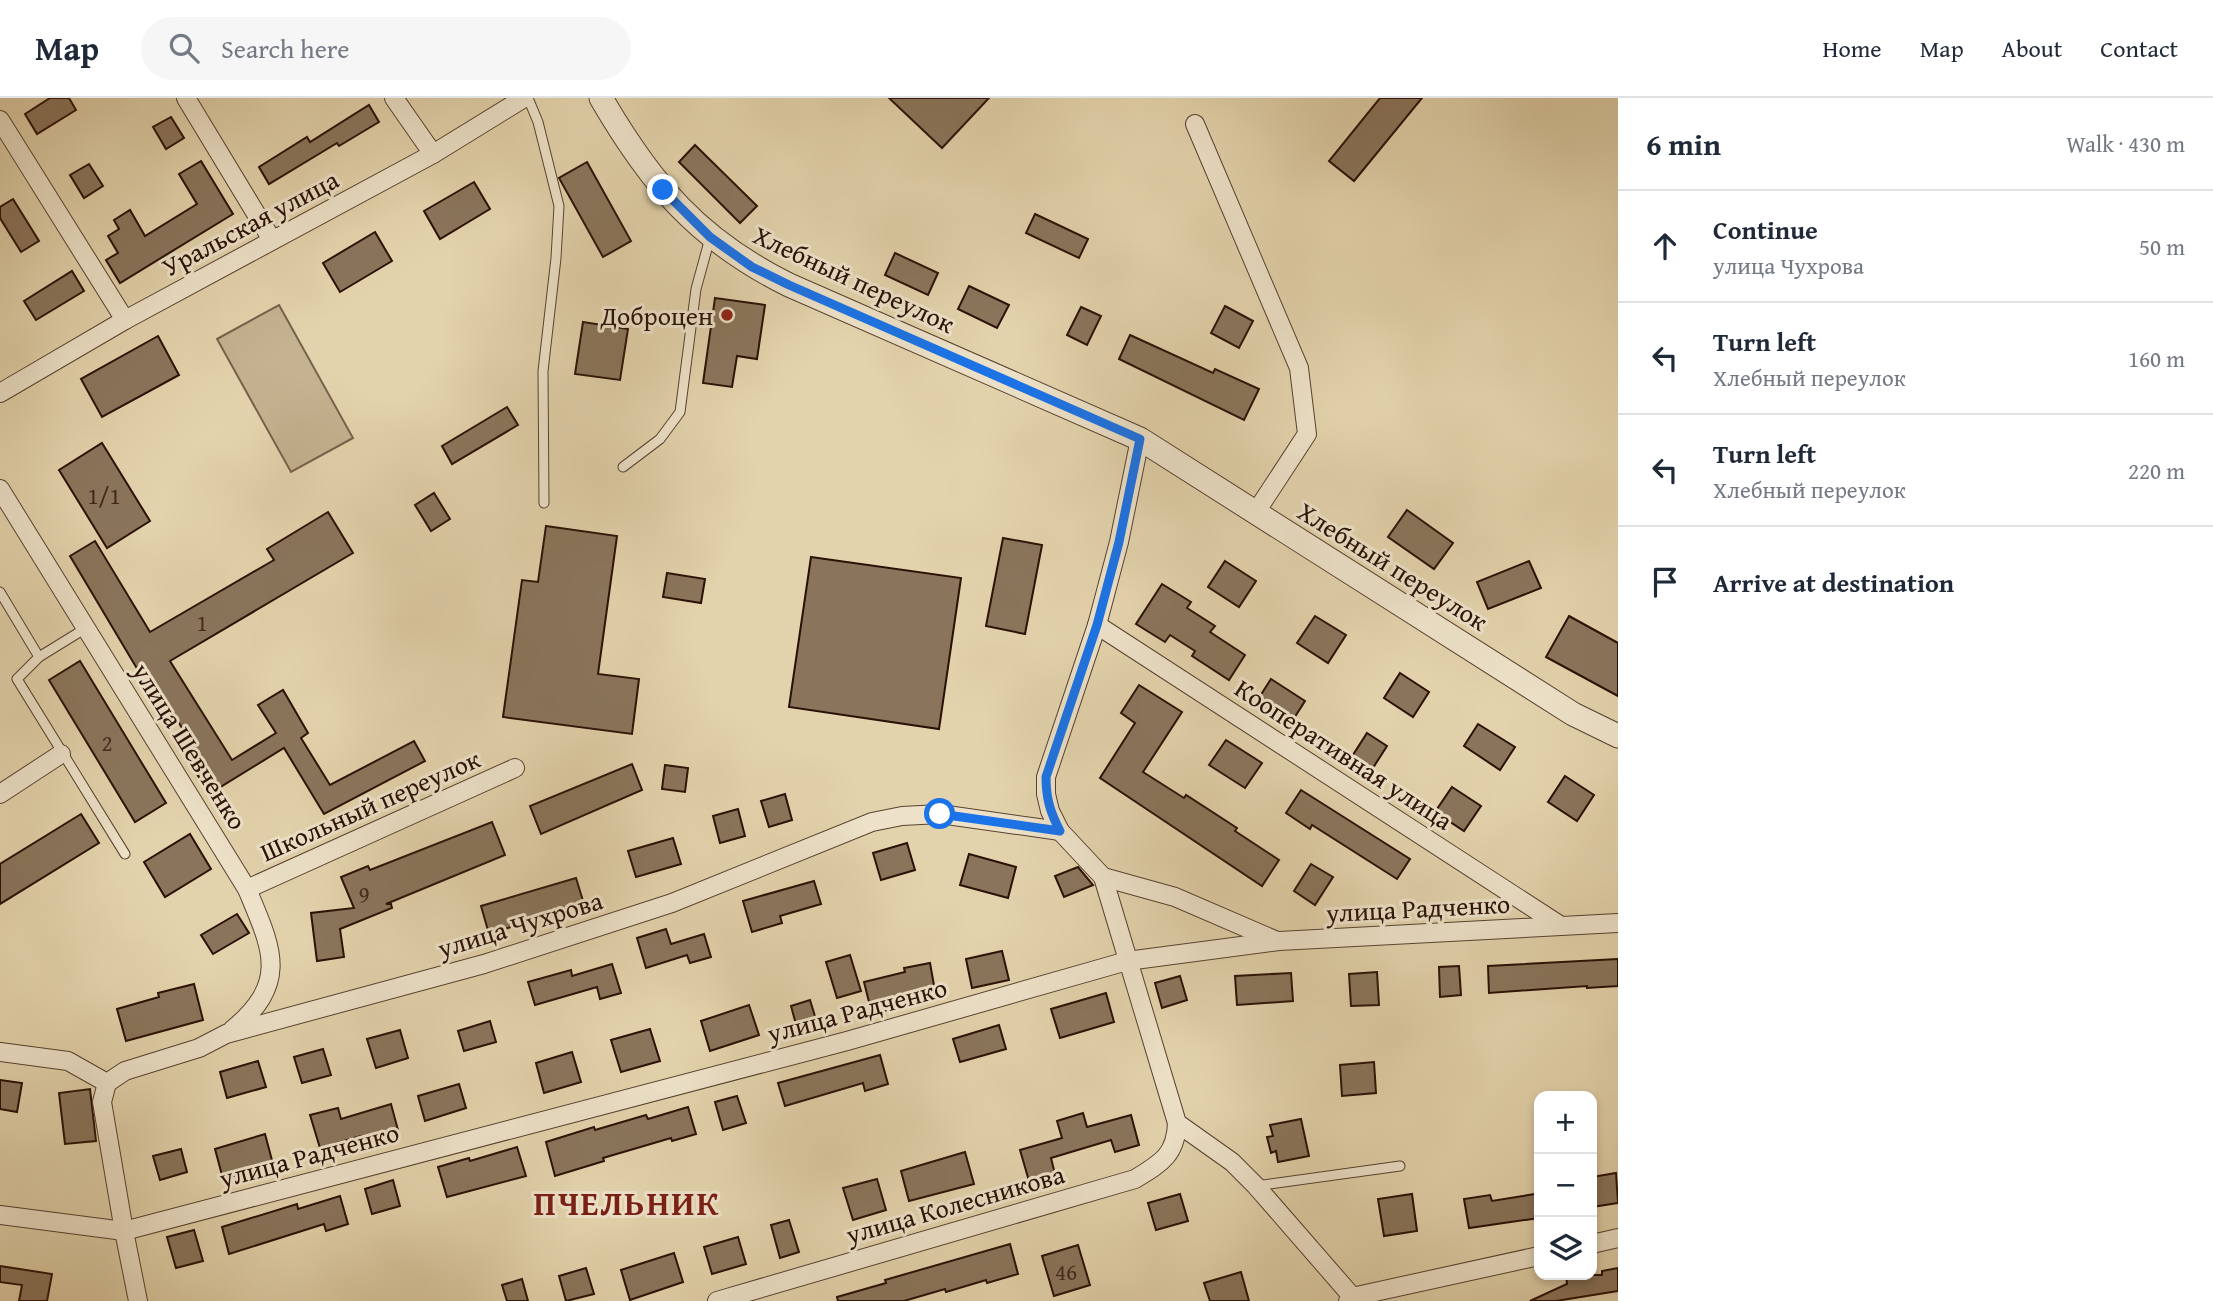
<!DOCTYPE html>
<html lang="en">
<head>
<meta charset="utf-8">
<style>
	body { margin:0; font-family:"Gentium Book Plus",serif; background:#f6f6f7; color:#1f2937 }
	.controls { position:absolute; right:21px; bottom:21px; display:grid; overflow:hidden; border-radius:14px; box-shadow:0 4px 10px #0003 }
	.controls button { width:63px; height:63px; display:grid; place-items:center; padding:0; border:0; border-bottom:2px solid #e0e1e3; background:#fff; color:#1f2937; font:35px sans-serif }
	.stop { position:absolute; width:21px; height:21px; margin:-16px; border:5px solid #1a73e8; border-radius:50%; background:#fff }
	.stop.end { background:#1a73e8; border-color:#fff; box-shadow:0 2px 7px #0008 }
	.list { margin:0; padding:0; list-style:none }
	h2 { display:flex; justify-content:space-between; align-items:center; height:91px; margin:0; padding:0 28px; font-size:30px }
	h2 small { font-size:23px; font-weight:400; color:#747a83 }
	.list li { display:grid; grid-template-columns:46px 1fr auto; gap:21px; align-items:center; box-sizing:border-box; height:112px; padding:0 28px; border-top:2px solid #e0e1e3 }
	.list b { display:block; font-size:26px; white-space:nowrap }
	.list p { margin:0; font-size:23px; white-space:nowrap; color:#747a83 }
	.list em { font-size:23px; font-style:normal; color:#747a83 }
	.icon { flex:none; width:38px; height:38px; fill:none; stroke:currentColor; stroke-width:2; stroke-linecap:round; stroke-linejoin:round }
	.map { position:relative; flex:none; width:1618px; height:1203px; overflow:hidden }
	header { display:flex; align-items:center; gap:42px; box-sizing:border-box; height:98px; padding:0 35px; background:#fff; border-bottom:2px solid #e0e1e3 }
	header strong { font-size:33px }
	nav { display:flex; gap:38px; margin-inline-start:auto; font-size:24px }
	.search { width:490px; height:63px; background:#f6f6f7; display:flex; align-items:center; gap:18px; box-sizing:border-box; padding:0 24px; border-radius:38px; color:#747a83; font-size:26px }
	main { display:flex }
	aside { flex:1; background:#fff }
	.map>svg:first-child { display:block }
	.green { fill:#c4b290; stroke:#77614b; stroke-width:2 }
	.building { fill:#8a755c; stroke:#2a1006; stroke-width:2 }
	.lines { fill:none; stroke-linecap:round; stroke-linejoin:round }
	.service-casing { stroke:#584130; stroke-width:11 }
	.minor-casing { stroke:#584130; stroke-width:20 }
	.tertiary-casing { stroke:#584130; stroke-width:25 }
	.service { stroke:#ede2c9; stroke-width:9 }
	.minor { stroke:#ede2c9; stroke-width:18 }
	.tertiary { stroke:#ede2c9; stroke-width:23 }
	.route { stroke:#1a73e8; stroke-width:9 }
	.poi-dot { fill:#8f2418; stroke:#ede2c9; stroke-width:2.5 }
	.labels { text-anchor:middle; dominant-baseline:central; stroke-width:6; stroke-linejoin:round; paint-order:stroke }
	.number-label { font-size:23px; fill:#42291c }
	.street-label { font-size:26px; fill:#2a1006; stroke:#ede2c9 }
	.poi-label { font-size:26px; fill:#2a1006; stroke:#ede2c9; text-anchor:end }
	.district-label { font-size:33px; font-weight:bold; letter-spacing:2px; fill:#7a1f14; stroke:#ede2c9 }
</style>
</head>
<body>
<header>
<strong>Map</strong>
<div class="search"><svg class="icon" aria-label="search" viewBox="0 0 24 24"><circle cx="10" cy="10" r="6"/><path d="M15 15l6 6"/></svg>Search here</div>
<nav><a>Home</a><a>Map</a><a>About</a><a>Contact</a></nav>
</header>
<main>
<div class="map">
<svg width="1618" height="1203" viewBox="0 0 1618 1203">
	<rect width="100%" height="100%" fill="#e3d3ac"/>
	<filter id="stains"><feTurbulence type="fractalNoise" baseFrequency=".00286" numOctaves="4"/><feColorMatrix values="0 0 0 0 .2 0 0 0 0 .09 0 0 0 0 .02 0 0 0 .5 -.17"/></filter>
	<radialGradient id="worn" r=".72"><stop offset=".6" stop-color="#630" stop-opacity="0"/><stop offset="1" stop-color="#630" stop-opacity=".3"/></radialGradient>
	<polygon class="green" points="279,207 353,340 291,374 217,241"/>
	<g class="building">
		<polygon points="50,0 69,0 76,12 37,36 25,16"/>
		<polygon points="889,0 989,0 942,50"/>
		<polygon points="1380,0 1422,0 1354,83 1329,63"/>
		<polygon points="369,7 379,24 339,48 337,45 269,86 259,69 307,39 310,44"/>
		<polygon points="171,19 184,40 166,51 153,29"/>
		<polygon points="695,47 757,108 740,125 679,64"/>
		<polygon points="201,63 233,116 120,185 106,162 118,155 108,138 119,131 114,122 130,112 145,138 197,106 179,76"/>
		<polygon points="587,64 631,143 603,159 559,80"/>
		<polygon points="89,66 103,88 84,100 70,77"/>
		<polygon points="474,84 490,111 440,141 424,113"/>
		<polygon points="13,101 39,143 21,154 0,120 0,109"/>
		<polygon points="1035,116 1088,141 1079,160 1026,135"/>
		<polygon points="375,134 392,163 340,194 323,165"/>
		<polygon points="895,155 938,175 928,197 885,177"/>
		<polygon points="72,173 84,193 36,222 24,203"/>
		<polygon points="969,188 1009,207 997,230 958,211"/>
		<polygon points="715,200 765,207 757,261 737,258 732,289 703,285"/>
		<polygon points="1225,208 1253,223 1239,250 1211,235"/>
		<polygon points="1081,209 1101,218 1087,247 1067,237"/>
		<polygon points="583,224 628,231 620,282 575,276"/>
		<polygon points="1130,237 1213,275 1215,271 1259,291 1244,322 1119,261"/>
		<polygon points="158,238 179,277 102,319 81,281"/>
		<polygon points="507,309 518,327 452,366 442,348"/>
		<polygon points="102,345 150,423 107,450 59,372"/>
		<polygon points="434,395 450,421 431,433 415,407"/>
		<polygon points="1407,412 1453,445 1434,471 1388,439"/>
		<polygon points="328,414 353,455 170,563 232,662 276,635 258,607 283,592 308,635 301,640 330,687 414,643 425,663 324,716 284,650 209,696 176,641 185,635 149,575 142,579 70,458 95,443 150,534 274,462 267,451"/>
		<polygon points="546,428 617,438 598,576 639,581 632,636 503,619 522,482 538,484"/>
		<polygon points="1003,440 1042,447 1025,536 986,528"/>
		<polygon points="811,459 961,480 939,631 789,609"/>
		<polygon points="1225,463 1256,483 1239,509 1208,489"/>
		<polygon points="1529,463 1541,490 1488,511 1477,484"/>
		<polygon points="667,475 705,481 701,505 663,499"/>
		<polygon points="1162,486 1191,504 1187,510 1215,528 1210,534 1245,557 1229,582 1192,558 1195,553 1170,537 1165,544 1136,526"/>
		<polygon points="1315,518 1346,537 1328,565 1297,545"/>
		<polygon points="1569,518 1618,545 1618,598 1546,559"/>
		<polygon points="80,563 166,705 135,724 49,582"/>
		<polygon points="1400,575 1429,594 1413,619 1384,600"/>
		<polygon points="1271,581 1305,603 1289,628 1255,606"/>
		<polygon points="1139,587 1182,614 1143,674 1184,700 1186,697 1237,730 1235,733 1279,762 1262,788 1100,680 1135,625 1121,615"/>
		<polygon points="1478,626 1515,649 1500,672 1464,648"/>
		<polygon points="1367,635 1387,648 1371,673 1351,660"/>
		<polygon points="1226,642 1262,665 1245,690 1209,667"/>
		<polygon points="632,666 642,692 541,736 530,708"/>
		<polygon points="665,667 688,670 685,694 662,691"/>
		<polygon points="1565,678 1594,697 1577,723 1548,704"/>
		<polygon points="1452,689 1481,708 1464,733 1435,714"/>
		<polygon points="1301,692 1410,761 1397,781 1312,727 1310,731 1286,715"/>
		<polygon points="785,696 792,722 769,729 761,703"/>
		<polygon points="738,711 745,738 720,745 713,718"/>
		<polygon points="81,716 99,745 0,806 0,766"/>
		<polygon points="492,724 505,757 386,806 391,806 392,810 340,831 344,859 317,863 311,815 354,810 341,779 368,768 370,772"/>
		<polygon points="190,736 211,771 165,799 144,764"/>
		<polygon points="673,740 681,766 636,779 628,753"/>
		<polygon points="907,745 915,772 881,782 873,755"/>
		<polygon points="969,756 1016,769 1008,800 960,787"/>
		<polygon points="1311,766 1333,779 1315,807 1294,793"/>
		<polygon points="1078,769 1093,787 1064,799 1055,778"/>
		<polygon points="576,780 584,806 489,836 481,808"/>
		<polygon points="814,783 821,806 780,818 782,825 752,834 743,803"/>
		<polygon points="237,816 249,835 213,856 201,837"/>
		<polygon points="666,831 671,846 704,836 711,859 690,865 687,857 646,870 637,840"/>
		<polygon points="1002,853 1009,882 972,890 966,861"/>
		<polygon points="850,857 861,893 837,900 826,864"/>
		<polygon points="1618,861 1618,888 1587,890 1587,888 1489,895 1488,868"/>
		<polygon points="930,865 935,893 897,901 899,909 872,916 864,884 905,874 904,870"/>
		<polygon points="612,866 621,895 600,901 597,889 535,907 528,884 571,872 572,878"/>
		<polygon points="1459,868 1461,897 1440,899 1439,869"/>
		<polygon points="1377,874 1379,907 1351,908 1349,876"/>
		<polygon points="1291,875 1293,903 1237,907 1235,878"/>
		<polygon points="1180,878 1187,902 1162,910 1155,885"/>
		<polygon points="194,886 203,922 126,943 117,911 159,899 158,895"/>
		<polygon points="1106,895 1114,924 1060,940 1051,911"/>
		<polygon points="810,902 818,928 798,934 791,908"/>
		<polygon points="749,907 759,937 710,953 701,923"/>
		<polygon points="490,923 496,944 464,953 458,933"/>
		<polygon points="999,927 1006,951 960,964 953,941"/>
		<polygon points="650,931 660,963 621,974 611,942"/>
		<polygon points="400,932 408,960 376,970 367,941"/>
		<polygon points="323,951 331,977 302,985 294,959"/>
		<polygon points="572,954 581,984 544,995 536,965"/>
		<polygon points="880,957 888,986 865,993 863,985 785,1008 778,985"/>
		<polygon points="258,963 266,989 227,1000 220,974"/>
		<polygon points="1374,964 1376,995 1342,998 1340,967"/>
		<polygon points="0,982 22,985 17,1014 0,1011"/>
		<polygon points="459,986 466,1010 425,1023 418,998"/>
		<polygon points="90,991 96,1043 65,1046 59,995"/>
		<polygon points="737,998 746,1025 723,1032 715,1004"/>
		<polygon points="391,1006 398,1032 363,1043 361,1038 320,1050 310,1017 338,1010 341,1021"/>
		<polygon points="688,1009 696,1036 672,1043 671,1040 603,1060 604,1063 555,1078 546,1044 594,1029 595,1032 646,1017 648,1021"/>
		<polygon points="1083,1015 1087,1029 1131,1017 1139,1047 1115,1054 1111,1042 1051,1060 1055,1076 1029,1083 1020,1052 1062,1040 1057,1023"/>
		<polygon points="1301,1021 1309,1058 1278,1064 1276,1053 1271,1055 1267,1039 1273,1038 1270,1027"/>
		<polygon points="265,1036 273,1066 223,1081 215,1051"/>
		<polygon points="517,1049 526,1078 447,1099 438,1069 469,1060 470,1063"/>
		<polygon points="181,1051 187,1074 160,1082 153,1058"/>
		<polygon points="965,1054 974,1086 909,1103 901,1073"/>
		<polygon points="1616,1075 1618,1105 1592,1109 1592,1079"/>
		<polygon points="877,1081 886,1112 853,1122 843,1090"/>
		<polygon points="393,1082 400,1108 372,1116 365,1091"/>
		<polygon points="1180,1096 1188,1123 1156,1132 1148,1105"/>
		<polygon points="1412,1096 1417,1133 1384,1138 1378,1101"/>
		<polygon points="1535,1096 1539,1120 1469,1130 1464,1101 1490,1097 1492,1103"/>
		<polygon points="340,1098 348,1126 326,1133 324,1126 229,1156 222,1129 297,1106 298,1111"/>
		<polygon points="789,1122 799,1154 780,1160 771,1127"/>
		<polygon points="194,1132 203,1163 176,1170 167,1139"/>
		<polygon points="738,1139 746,1166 712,1176 704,1149"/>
		<polygon points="1010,1146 1018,1176 987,1185 986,1182 946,1194 945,1191 904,1203 838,1203 837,1199 886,1185 885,1182"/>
		<polygon points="1078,1147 1090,1187 1054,1198 1042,1158"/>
		<polygon points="674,1155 683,1184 630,1202 621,1172"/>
		<polygon points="0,1168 52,1176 47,1203 19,1203 22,1187 0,1184"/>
		<polygon points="586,1170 594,1196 566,1203 559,1178"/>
		<polygon points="1618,1170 1618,1193 1556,1203 1530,1203 1567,1186 1566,1177 1602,1177 1602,1173"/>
		<polygon points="1241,1174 1249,1203 1210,1203 1204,1185"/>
		<polygon points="522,1181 528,1203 507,1203 502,1187"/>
	</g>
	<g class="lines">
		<defs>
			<g id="service">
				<polyline points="528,0 538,24 559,108 556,160 543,273 544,405"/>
				<polyline points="623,369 660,341 680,314 696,191 710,140"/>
				<polyline points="0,494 39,559"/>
				<polyline points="86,530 39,559 17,581 125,756"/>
				<polyline points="1256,1088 1400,1068"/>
			</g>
			<g id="minor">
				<polyline points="186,0 272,142"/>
				<polyline points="394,0 433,56"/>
				<polyline points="0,22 125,222"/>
				<polyline points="1195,26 1299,270 1307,336 1256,414"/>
				<polyline points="0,295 125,222 433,56 524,0"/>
				<polyline points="1140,341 1119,444 1097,527 1046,679 1046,696 1050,713 1060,733 1103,779 1177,1025 1232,1064 1256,1088 1356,1203"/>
				<path d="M0,391L247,791C272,851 290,884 232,932"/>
				<polyline points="1097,527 1561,828"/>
				<polyline points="0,696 61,656"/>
				<polyline points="1103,779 1175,799 1277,843"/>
				<polyline points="247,791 515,670"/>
				<polyline points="0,954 68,963 107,985 125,973 199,950 226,936 484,866 672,805 872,724 902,718 940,716 1060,733"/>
				<polyline points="107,985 102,1004 124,1133 138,1203"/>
				<polyline points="0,1117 124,1133 847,943 1127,863 1279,843 1618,825"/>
				<polyline points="1592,1146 1618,1140"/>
				<path d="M717,1203L1135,1081C1161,1065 1176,1057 1177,1025"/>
				<polyline points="1348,1203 1352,1199 1539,1158"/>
			</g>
			<path id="tertiary" d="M601,0C651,86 698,142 789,187L1140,341L1573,616L1618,638"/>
		</defs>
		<use href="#service" class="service-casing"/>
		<use href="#minor" class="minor-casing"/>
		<use href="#tertiary" class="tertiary-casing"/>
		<use href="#service" class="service"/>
		<use href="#minor" class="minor"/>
		<use href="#tertiary" class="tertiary"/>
	</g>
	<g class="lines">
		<path class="route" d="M663,92L710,139L752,169L789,187L1140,341L1119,444L1097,527L1046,679C1046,700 1050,714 1060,733L940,716"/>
	</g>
	<circle class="poi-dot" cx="727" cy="217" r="7"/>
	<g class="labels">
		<g class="number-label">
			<text x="104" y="397">1/1</text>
			<text x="202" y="524">1</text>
			<text x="107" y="644">2</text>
			<text x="364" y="795">9</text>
			<text x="1066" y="1173">46</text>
		</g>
		<g class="street-label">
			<text transform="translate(250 125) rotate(-28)">Уральская улица</text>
			<text transform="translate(854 181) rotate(25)">Хлебный переулок</text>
			<text transform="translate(1393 468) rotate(32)">Хлебный переулок</text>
			<text transform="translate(190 648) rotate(58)">улица Шевченко</text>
			<text transform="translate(1344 656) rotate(33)">Кооперативная улица</text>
			<text transform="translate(370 707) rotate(-24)">Школьный переулок</text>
			<text transform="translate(1418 810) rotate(-3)">улица Радченко</text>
			<text transform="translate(520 826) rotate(-17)">улица Чухрова</text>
			<text transform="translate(857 912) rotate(-15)">улица Радченко</text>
			<text transform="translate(309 1057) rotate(-15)">улица Радченко</text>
			<text transform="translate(955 1106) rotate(-16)">улица Колесникова</text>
		</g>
		<g class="poi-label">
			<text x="713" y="217">Доброцен</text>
		</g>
		<g class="district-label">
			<text x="627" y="1105">ПЧЕЛЬНИК</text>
		</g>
	</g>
	<rect width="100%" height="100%" filter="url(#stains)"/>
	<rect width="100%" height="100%" fill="url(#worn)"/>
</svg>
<div class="controls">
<button>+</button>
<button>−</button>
<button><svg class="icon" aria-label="layers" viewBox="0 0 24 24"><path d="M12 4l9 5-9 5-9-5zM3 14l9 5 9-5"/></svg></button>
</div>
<div class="stop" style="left:940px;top:716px"></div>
<div class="stop end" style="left:663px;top:92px"></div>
</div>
<aside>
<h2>6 min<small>Walk · 430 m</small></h2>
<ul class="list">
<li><svg class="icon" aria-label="ahead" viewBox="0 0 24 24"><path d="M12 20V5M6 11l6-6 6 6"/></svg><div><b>Continue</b><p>улица Чухрова</p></div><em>50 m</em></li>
<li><svg class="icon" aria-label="left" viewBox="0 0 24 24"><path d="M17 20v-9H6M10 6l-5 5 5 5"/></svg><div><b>Turn left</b><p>Хлебный переулок</p></div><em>160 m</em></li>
<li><svg class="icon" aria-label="left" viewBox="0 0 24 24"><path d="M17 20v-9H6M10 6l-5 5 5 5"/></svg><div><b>Turn left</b><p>Хлебный переулок</p></div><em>220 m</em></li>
<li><svg class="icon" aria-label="arrive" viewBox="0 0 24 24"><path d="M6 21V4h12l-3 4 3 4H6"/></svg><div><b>Arrive at destination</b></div></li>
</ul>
</aside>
</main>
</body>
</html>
